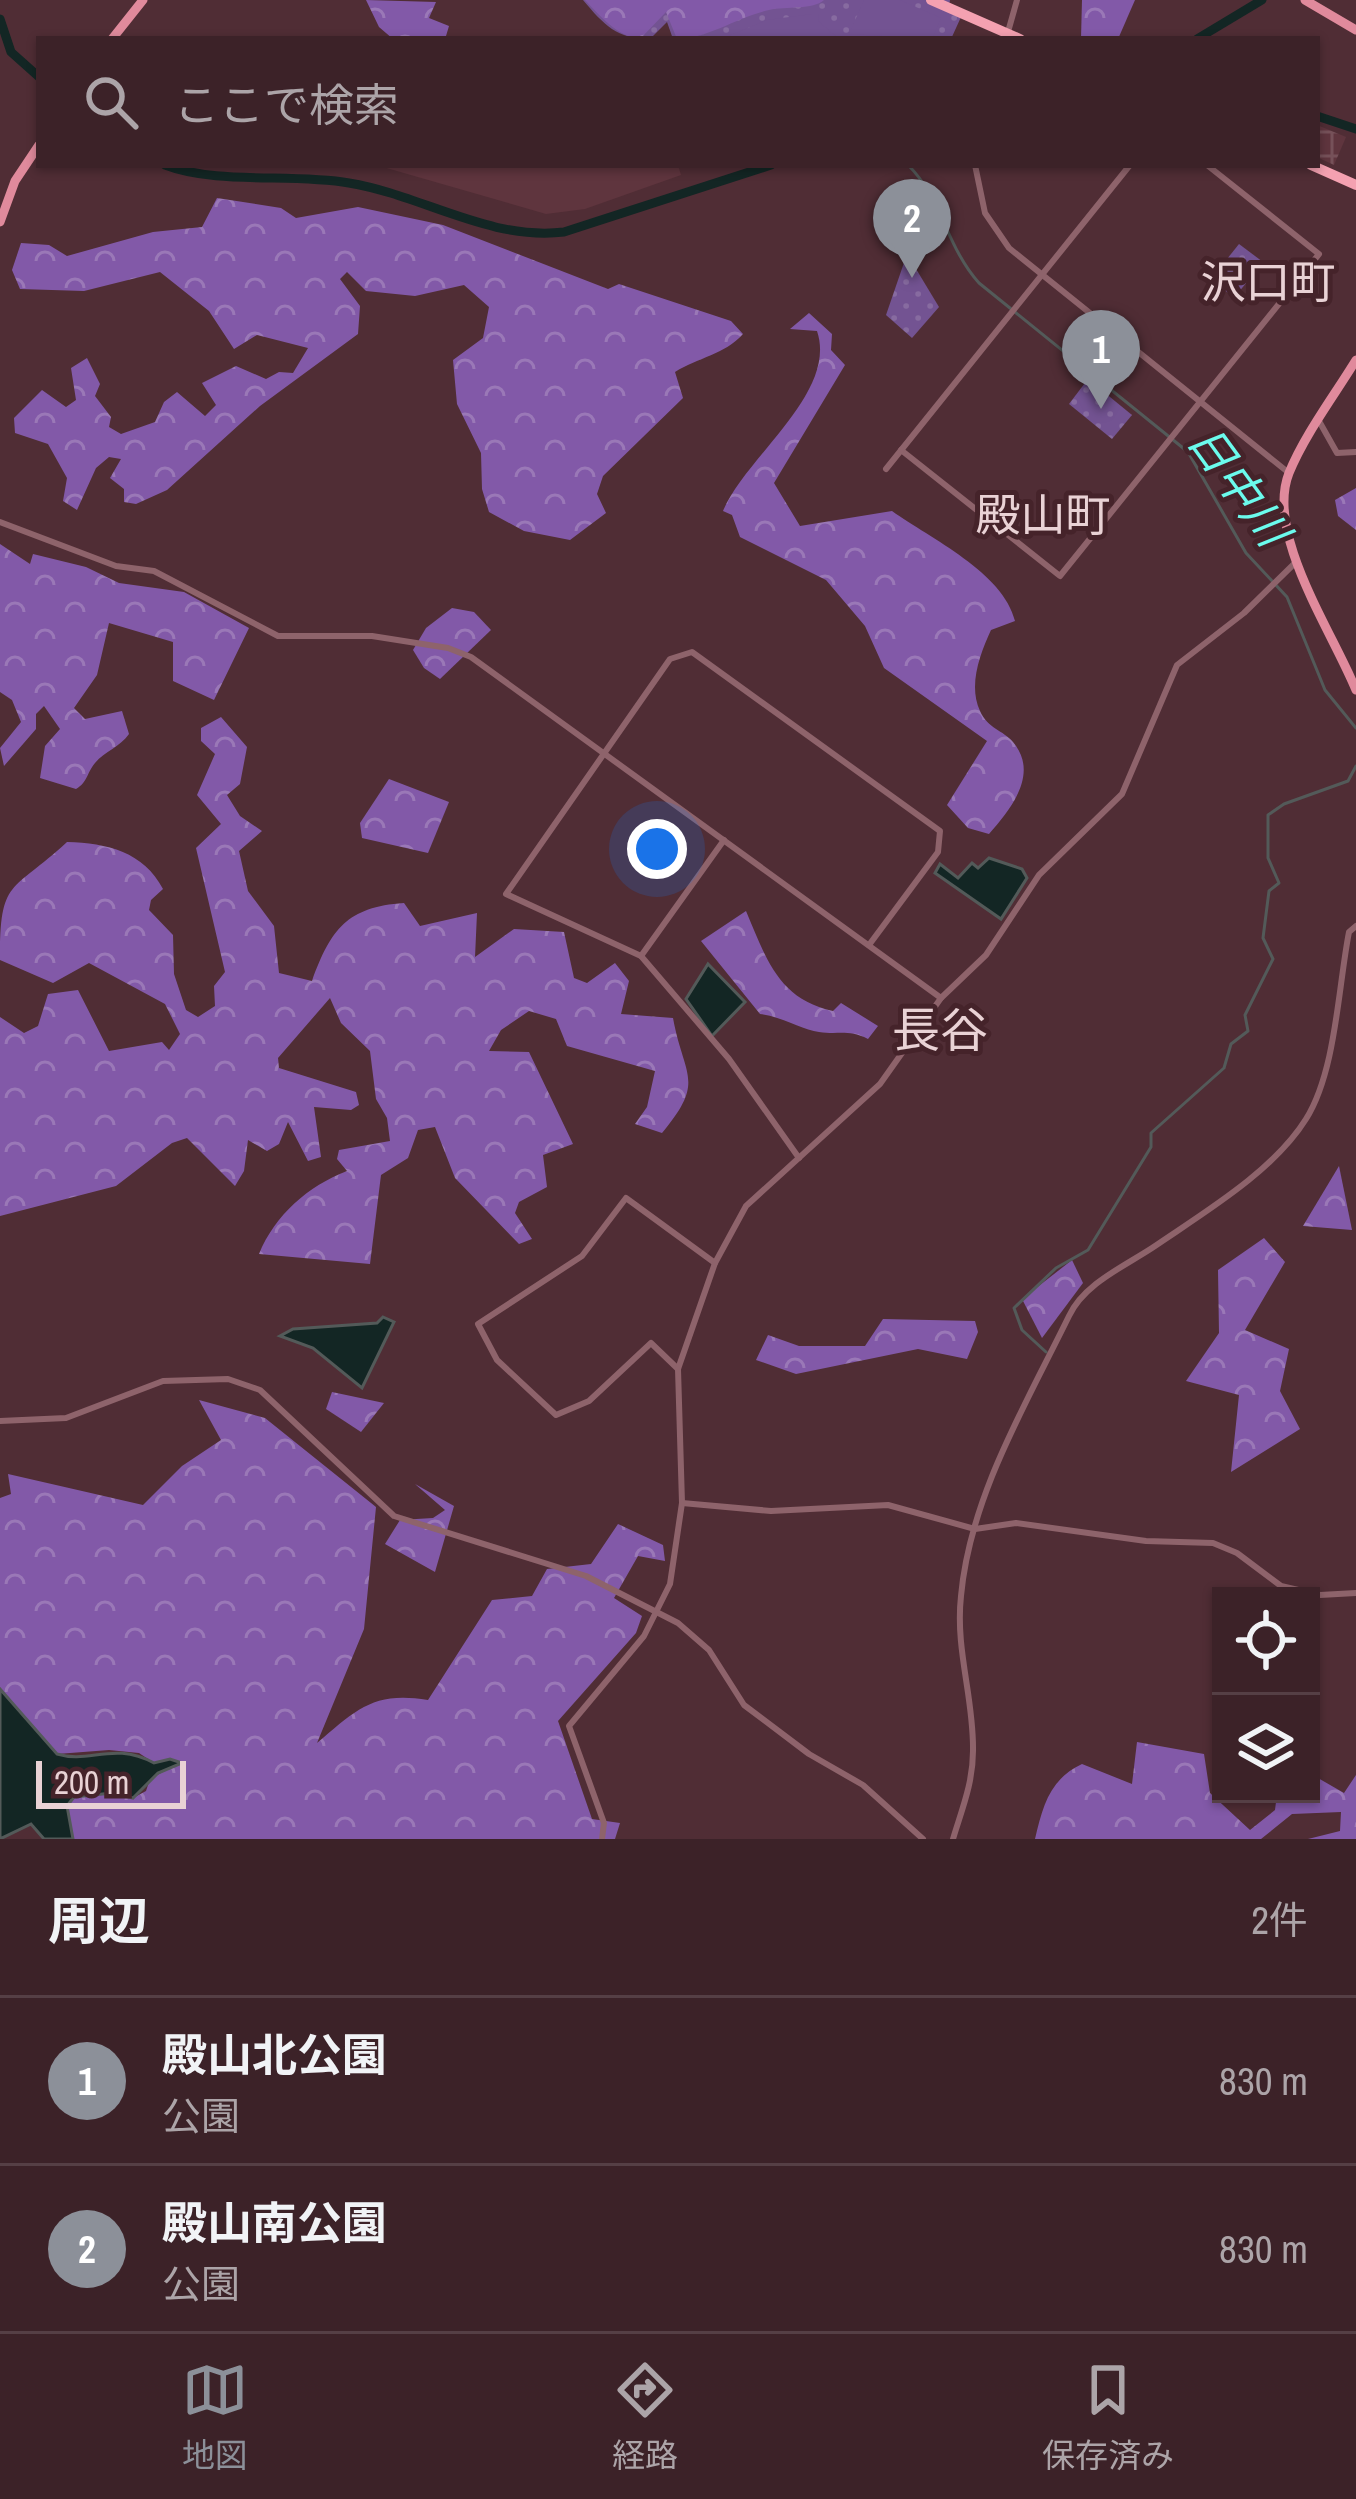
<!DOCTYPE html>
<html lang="ja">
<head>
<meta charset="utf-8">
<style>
	body { margin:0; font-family:"Archivo Narrow","Noto Sans JP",sans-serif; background:#432a30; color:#f1f3f6 }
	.controls { position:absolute; right:36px; bottom:36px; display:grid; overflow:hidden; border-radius:0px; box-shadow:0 3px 9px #0004 }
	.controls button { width:108px; height:108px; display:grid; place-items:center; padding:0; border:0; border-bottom:3px solid #553f45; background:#3c2228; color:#f1f3f6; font:60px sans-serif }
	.scale { position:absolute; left:36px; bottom:30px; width:150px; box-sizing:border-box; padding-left:12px; border:6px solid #e9d2d5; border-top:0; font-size:33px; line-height:42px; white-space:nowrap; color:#e9d2d5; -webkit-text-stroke:9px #45232a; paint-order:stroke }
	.you { position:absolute; left:657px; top:849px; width:42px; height:42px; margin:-30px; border:9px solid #fff; border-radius:50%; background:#1a73e8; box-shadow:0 0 0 18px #1a73e833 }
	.badge { display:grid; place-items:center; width:78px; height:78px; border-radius:50%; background:#8c9099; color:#fff; font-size:39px; font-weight:700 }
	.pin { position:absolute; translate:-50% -99px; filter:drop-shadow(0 3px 6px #0008) }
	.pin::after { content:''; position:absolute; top:63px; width:42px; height:36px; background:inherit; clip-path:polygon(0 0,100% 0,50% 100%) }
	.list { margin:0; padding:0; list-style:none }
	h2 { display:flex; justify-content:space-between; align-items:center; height:156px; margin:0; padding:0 48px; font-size:51px }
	h2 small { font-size:39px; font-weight:400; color:#aca4a8 }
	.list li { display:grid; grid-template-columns:78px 1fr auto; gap:36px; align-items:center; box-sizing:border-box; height:168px; padding:0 48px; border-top:3px solid #553f45 }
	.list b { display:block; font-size:45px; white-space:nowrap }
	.list p { margin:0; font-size:39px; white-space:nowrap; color:#aca4a8 }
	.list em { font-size:39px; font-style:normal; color:#aca4a8 }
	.icon { flex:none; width:66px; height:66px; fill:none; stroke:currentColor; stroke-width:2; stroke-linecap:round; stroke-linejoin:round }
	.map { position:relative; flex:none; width:1356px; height:1839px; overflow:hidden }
	.search { position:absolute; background:#3c2228; box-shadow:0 3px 9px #0004; left:36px; right:36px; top:36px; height:132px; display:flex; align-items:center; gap:30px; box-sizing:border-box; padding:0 42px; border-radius:0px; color:#aca4a8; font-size:45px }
	.sheet { height:492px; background:#3c2228 }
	nav { display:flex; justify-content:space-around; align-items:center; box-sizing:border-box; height:168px; border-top:3px solid #553f45; background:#3c2228; font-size:33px; color:#aca4a8 }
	nav a { display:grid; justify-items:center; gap:6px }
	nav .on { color:#8c9099 }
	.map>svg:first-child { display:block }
	.built { fill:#5f353e }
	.industrial { fill:url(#industrial-grid) }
	.green { fill:url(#green-dots) }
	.forest { fill:url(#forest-crowns) }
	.pitch { fill:#735392 }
	.water { fill:#132624; stroke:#535a59; stroke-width:3 }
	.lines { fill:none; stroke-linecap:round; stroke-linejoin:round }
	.stream { stroke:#535a59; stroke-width:3 }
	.river { stroke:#132624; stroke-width:9 }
	.minor { stroke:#8e636b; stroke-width:6 }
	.major { stroke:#e08a9c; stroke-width:9 }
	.highway { stroke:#f4a1b1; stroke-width:10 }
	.labels { text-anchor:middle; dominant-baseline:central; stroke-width:10; stroke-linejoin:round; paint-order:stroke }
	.neighbourhood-label { font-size:45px; fill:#e9d2d5; stroke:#45232a }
	.water-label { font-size:45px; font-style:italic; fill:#6bfbed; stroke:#45232a }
	.quarter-label { font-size:48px; fill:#e9d2d5; stroke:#45232a }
</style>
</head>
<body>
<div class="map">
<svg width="1356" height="1839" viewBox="0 0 1356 1839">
	<defs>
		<pattern id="industrial-grid" width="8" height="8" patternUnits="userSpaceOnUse" patternTransform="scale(3)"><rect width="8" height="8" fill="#5f353e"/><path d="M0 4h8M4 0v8" fill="none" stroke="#765159"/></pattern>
		<pattern id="green-dots" width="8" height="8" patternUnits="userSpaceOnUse" patternTransform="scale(3)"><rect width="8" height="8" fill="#735392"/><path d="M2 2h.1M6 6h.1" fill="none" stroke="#876ba0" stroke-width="1.8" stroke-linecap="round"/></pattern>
		<pattern id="forest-crowns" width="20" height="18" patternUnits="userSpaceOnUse" patternTransform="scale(3)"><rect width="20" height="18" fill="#8259a8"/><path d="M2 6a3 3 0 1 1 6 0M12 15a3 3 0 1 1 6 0" fill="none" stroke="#9a78b7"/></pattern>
	</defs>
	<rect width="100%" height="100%" fill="#502d35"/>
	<polygon class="built" points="376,165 678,165 681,175 585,209 546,214"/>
	<polygon class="industrial" points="1317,125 1346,137 1334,165 1317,157"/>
	<g class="green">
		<path d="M583,0H950L948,12L961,17L951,39H673L667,22L650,39C617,39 604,25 583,0Z"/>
		<polygon points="1239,244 1263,262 1234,298 1211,279"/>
		<polygon points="907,254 939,307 912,338 886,315"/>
		<polygon points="1088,379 1132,415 1112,439 1069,404"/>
	</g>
	<g class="forest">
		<polygon points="366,0 436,2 429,18 449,26 446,36 453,39 393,39 379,27"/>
		<path d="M585,0H824C813,10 786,6 769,10C737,17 707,39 677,39L666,12L640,39C618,37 600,16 585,0Z"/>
		<polygon points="1082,0 1135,0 1118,39 1081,39"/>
		<path d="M217,198L281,208L296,218L358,207L443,225L608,289L619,284L731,321L743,334C724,355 699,357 675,372L683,398L603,476L597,494L606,513L570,540L524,531L489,512L482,489L481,453L457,404L453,360L483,338L489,307L464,285L415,296L366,291L347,272L340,279L360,306L358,334L260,406L167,490L136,504L124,502V489L110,478L121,459L109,457L96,468L77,510L63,501L67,478L48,444L15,433L14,418L42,390L66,407L76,400L71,368L87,358L100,384L95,396L111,417L109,427L121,434L155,422L164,402L177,392L205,416L216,405L202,383L236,366L266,379L279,372L293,373L308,348L257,335L234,349L209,311L160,272L84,291L20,289L12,270L21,243L49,245L67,256L153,232L202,227Z"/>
		<path d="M809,313L832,334L831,350L845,365L774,483L800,526L892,511C931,539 1003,572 1015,621L991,630C980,654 968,685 980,711C988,729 1003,730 1013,742C1040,774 1010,810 989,834L968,828L947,805L987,741L884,668L865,626L826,580L740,537L732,515L723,511C745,457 838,393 817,331L790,329Z"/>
		<polygon points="1356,488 1356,530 1338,516 1335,500"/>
		<path d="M0,544L30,564L33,554L86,567L119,583L184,592L249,628L214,700L173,681V642L109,623L97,675L74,708L85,719L122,711L129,734C120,747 105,751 95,763C86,774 88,782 76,789L40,778L45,746L60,729L44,706L36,714V729L4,766L0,748L21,722L12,700L0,692Z"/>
		<polygon points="452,608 474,612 491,630 440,679 424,668 413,650 426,628"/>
		<path d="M221,717L247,747L240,784L227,795L240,816L262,831L239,851L248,891L274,926L279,973L312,981C331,929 347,907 404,903L420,926L477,913L475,957L514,929L564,932L574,978L587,983L615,963L629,981L621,1014L673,1018C684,1078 706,1080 662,1133L635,1124L647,1107L655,1071L567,1046L556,1019L529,1011L501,1030L489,1051L529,1052L573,1144L543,1155L547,1187L519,1202L515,1213L532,1239L519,1244L455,1178L435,1127L418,1130L408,1158L381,1175L370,1264L259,1254C275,1215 308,1186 347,1171L337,1159L339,1150L390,1141L387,1118L376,1099L370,1051L341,1023L330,998L278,1058L279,1068L356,1092L359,1105L351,1110L314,1107L321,1157L308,1161L288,1122L279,1144L267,1151L248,1140L244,1171L235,1186L187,1138L172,1143L116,1186L0,1216V1017L24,1033L38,1026L48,994L78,990L109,1051L162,1042L169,1050L180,1034L165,1004L89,963L53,983L0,960C0,877 11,894 67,842C107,843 144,852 163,889L151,900L149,910L173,935L174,974L186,1010L198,1017L215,1006L214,986L225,972L196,848L221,824L197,795L215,754L201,741V728Z"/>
		<polygon points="389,779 449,802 428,853 362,838 360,823"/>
		<path d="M746,911C766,958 778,999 833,1011L841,1003L878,1026L868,1039C848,1029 839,1035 819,1032C803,1030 783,1017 760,1014L701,941Z"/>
		<polygon points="1339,1166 1352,1230 1303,1226"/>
		<polygon points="1264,1238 1285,1262 1245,1330 1289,1349 1280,1391 1300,1429 1231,1472 1239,1395 1186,1381 1219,1333 1218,1270"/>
		<polygon points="1072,1260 1083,1283 1042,1338 1022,1299"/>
		<polygon points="883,1319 975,1321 978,1332 967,1359 918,1349 796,1374 756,1360 768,1335 799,1346 865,1346"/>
		<polygon points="332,1392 384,1403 361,1432 326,1409"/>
		<path d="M199,1400L265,1418L376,1507L364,1629L317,1743C357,1709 374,1691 428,1700L492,1600L532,1596L547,1569L591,1564L618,1524L663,1545L665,1561L638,1556L614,1598L642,1616L636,1633L558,1721L592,1819L620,1823L615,1839H73L67,1806L74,1797L112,1793L133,1798L146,1791L150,1779L181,1762L154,1763L139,1753L109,1750L57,1754L0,1689V1498L11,1494L8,1474L143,1505L182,1466L221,1440Z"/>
		<polygon points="415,1484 454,1506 435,1572 385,1544 400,1520 433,1518 445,1510"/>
		<path d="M1137,1742L1204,1754L1210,1793L1250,1830L1275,1810L1277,1794H1311V1774L1344,1793L1356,1775V1839H1308L1340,1831L1341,1812L1292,1814L1261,1839H1035C1043,1805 1050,1779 1082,1764L1132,1784Z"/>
	</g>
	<g class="pitch">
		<polygon points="864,0 900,0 941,18 932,39 849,34"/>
		<polygon points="812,14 819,14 818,21 839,39 721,39 767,20"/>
	</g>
	<g class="water">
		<polygon points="989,858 1022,869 1027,878 1001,919 935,873 940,864 958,878 972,863 978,868"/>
		<polygon points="708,964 745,1002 712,1036 686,999"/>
		<polygon points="383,1317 394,1322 362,1388 313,1348 280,1336 293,1329 377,1323"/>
		<path d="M0,1689L57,1754C90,1764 113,1741 154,1763L170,1759L182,1763L158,1773L133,1798L112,1793L74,1797L67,1806L73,1839H44L31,1824L0,1839Z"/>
	</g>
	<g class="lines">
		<g class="stream">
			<path d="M908,165C941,197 947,248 979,283L1188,452L1246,553L1287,597L1325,690L1356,728"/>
			<polyline points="1046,1352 1022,1330 1014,1308 1056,1268 1088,1250 1151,1147 1151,1133 1224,1068 1231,1044 1248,1031 1245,1015 1273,959 1263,938 1269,891 1279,883 1268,858 1268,815 1284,804 1348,781 1356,766"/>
		</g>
		<g class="river">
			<polyline points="0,19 11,52 39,77"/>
			<polyline points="1197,39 1262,0"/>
			<polyline points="1317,116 1356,129"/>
			<path d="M165,165C217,185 292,173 349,183C422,195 489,241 564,232L771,165"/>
		</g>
		<g class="minor">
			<polyline points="1006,39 1017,0"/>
			<polyline points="975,165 985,213 1009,248 1289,473"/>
			<polyline points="1319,421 1337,453 1356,452"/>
			<polyline points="901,450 1060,576 1319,254 1207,165"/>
			<polyline points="886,469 1130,165"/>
			<polyline points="0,522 116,566 154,571 278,636 372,636 448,648 471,657 941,998"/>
			<polyline points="641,956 724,840"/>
			<polyline points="799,1158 729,1059 641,956 506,894 670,659 692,652 940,831 938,852 869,945"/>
			<polyline points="678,1369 651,1343 589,1401 556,1415 497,1360 478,1324 582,1256 626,1198 715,1263"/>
			<polyline points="0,1421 66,1418 163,1381 228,1379 260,1390 394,1516 586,1576 678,1623 709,1650 744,1705 809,1754 863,1785 923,1839"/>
			<polyline points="682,1503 771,1511 888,1505 975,1529 1016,1523 1146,1541 1213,1543 1237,1553 1281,1586 1320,1595 1356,1593"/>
			<polyline points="602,1839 604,1823 569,1726 644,1636 670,1584 682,1503 678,1369 715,1263 746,1206 880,1084 941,998 986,955 1039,875 1122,794 1177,665 1244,613 1296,562"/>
			<path d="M953,1839C962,1809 973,1783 973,1751C974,1698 955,1650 961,1596C970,1497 1026,1404 1069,1316C1084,1284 1123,1267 1152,1248C1203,1213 1273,1172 1306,1119C1336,1071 1338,988 1349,932L1356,926"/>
		</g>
		<g class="major">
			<polyline points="1305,0 1356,30"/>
			<polyline points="112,39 143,0"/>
			<polyline points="0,222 15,181 39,145"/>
			<path d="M1356,360C1334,396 1305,434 1289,473C1265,534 1332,631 1356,690"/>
		</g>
		<g class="highway">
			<polyline points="931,0 1020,39"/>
			<polyline points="1311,165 1356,185"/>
		</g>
	</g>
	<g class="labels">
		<g class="neighbourhood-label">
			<text x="1268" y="281">沢口町</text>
			<text x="1043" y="514">殿山町</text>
		</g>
		<g class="water-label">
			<text transform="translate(1239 485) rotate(54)">日中川</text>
		</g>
		<g class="quarter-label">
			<text x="940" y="1029">長谷</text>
		</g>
	</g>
</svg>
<div class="controls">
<button><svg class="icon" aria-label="locate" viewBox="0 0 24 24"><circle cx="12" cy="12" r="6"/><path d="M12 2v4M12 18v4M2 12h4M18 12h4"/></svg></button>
<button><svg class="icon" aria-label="layers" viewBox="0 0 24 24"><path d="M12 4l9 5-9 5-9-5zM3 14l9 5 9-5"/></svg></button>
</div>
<div class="scale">200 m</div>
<div class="you"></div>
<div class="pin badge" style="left:1101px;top:409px">1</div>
<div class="pin badge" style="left:912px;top:278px">2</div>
<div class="search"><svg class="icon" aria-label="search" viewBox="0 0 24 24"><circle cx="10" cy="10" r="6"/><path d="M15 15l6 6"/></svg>ここで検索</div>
</div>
<section class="sheet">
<h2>周辺<small>2件</small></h2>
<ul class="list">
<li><span class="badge">1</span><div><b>殿山北公園</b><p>公園</p></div><em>830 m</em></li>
<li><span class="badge">2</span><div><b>殿山南公園</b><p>公園</p></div><em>830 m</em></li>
</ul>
</section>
<nav>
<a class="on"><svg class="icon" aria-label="map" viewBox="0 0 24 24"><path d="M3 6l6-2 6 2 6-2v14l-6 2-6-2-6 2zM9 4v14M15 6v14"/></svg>地図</a>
<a><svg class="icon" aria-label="directions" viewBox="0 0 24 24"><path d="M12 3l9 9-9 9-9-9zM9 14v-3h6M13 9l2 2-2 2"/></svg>経路</a>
<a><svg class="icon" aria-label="saved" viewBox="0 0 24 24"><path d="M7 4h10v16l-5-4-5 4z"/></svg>保存済み</a>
</nav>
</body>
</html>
